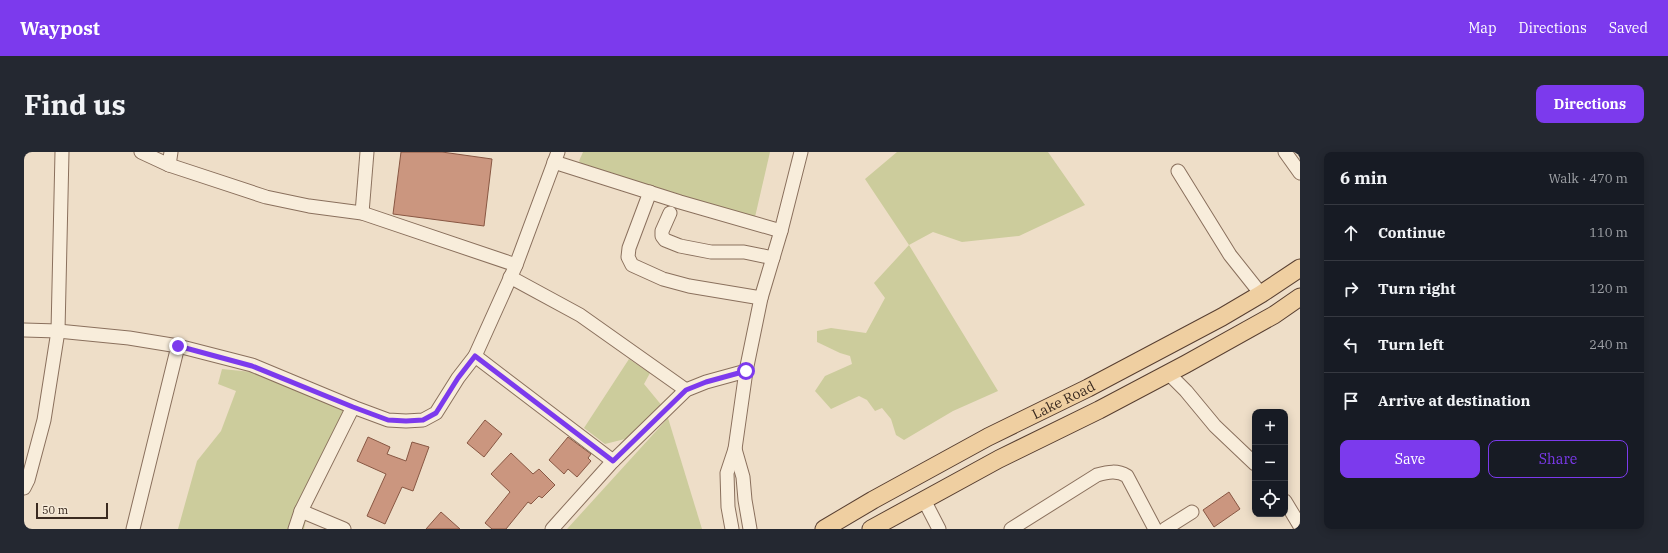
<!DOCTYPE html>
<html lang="en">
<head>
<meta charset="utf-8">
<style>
	body { margin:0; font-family:"IBM Plex Serif",serif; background:#242831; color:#f1f3f6 }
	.controls { position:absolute; right:12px; bottom:12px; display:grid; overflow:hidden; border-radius:8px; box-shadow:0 2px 10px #0003 }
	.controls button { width:36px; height:36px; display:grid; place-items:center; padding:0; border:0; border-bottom:1px solid #363941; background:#171b24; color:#f1f3f6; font:20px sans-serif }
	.scale { position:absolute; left:12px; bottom:10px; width:72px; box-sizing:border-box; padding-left:4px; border:2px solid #3a2a20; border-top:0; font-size:11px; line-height:14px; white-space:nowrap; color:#3a2a20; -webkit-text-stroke:3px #f5e9d7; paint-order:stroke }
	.stop { position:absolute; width:12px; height:12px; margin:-9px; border:3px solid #7c3aed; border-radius:50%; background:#fff }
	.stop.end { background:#7c3aed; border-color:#fff; box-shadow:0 1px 4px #0008 }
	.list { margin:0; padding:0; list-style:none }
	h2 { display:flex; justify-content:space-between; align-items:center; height:52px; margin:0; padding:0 16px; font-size:17px }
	h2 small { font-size:13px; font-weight:400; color:#9ea1a6 }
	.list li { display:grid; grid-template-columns:26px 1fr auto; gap:12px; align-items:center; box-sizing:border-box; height:56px; padding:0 16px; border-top:1px solid #363941 }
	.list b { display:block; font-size:15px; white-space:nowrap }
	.list em { font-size:13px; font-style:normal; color:#9ea1a6 }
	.actions { display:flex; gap:8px; padding:12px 16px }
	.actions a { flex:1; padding:9px 0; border:1px solid #7c3aed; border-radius:8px; text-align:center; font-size:14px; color:#7c3aed }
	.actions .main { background:#7c3aed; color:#fff }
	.icon { flex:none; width:22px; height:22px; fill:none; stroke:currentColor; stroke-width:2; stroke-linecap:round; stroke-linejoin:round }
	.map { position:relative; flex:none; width:1276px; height:377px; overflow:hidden; border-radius:8px }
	header { display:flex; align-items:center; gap:24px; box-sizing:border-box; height:56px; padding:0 20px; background:#7c3aed; color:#fff }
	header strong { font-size:19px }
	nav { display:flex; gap:22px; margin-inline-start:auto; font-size:14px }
	.intro { display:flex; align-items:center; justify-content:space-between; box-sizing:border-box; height:96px; padding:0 24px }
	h1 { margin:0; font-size:28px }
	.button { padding:10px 18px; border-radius:8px; background:#7c3aed; color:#fff; font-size:14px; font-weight:700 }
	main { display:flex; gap:24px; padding:0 24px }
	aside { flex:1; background:#171b24; border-radius:8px; box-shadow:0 2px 10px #0003 }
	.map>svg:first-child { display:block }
	.green { fill:#cccc9c }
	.building { fill:#cb967f; stroke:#885743 }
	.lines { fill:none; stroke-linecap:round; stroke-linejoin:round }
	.minor-casing { stroke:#8a705d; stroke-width:15 }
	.major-casing { stroke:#583f31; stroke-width:19 }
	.minor { stroke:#f8eddb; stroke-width:13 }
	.major { stroke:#efcfa1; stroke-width:17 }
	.route { stroke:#7c3aed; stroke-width:5 }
	.labels { text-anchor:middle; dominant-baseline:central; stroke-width:4; stroke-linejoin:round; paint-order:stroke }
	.street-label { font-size:14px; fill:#3a2a20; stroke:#f5e9d7 }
</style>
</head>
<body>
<header>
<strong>Waypost</strong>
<nav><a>Map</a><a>Directions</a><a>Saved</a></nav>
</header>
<div class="intro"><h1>Find us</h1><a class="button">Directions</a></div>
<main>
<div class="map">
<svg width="1276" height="377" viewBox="0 0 1276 377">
	<rect width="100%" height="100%" fill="#eedec8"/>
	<g class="green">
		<polygon points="559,0 746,0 731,65 559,14 555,9"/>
		<polygon points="873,0 1024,0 1061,53 995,84 938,90 909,80 885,93 974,239 929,259 880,288 872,283 867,267 858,256 851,259 843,248 835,244 807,257 791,239 801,224 828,212 826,204 816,201 793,190 793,179 807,176 842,181 861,146 850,131 885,93 841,27"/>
		<polygon points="605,207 626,221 620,232 639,255 605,286 581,292 560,276"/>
		<polygon points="198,217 228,220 316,255 327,263 286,349 280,377 154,377 173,309 197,279 212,239 194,232"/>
		<polygon points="644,266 678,377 543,377"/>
	</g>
	<g class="building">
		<polygon points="377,0 418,0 468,7 460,74 369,62"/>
		<polygon points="461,268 478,282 460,305 443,291"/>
		<polygon points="344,285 366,295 363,302 382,309 388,290 405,295 389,339 378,335 361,372 343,364 362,322 333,309"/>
		<polygon points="544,285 567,302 564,306 567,309 553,325 544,317 540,322 525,308"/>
		<polygon points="487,301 509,322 515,317 531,333 518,346 515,344 507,352 504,350 482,377 468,377 461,371 486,340 467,322"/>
		<polygon points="1205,340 1216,357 1190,375 1179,358"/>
		<polygon points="417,360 436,377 402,377"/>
	</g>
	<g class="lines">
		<defs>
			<g id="minor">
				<polyline points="117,0 145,13"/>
				<polyline points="147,0 145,13 242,45 285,54 338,61 492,113"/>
				<polyline points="1261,0 1276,21"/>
				<polyline points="530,10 656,50 757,79"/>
				<polyline points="1154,19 1206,103 1237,142"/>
				<polyline points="626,40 605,96 604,105 608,113 639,127 665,134 737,146"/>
				<polyline points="338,61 343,0"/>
				<polyline points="646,61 638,79 638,84 641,88 656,94 687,100 720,100 749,106"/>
				<polyline points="486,125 556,163 662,238"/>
				<polyline points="0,178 34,179 105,186 154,194 228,213 329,255 364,268 382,269 399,268 412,261 434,226 451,204 492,113 534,0"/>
				<polyline points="451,204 589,309"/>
				<polyline points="1144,221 1162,239 1191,274 1231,312"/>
				<polyline points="711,297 719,325 721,348 726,377"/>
				<polyline points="0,336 4,328 20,268 34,179 38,0"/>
				<polyline points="900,348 915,377"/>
				<polyline points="1261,349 1276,374"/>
				<polyline points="277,359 320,377"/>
				<polyline points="109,377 154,194"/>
				<polyline points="271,377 277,359 329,255"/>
				<polyline points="528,377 589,309 662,238 682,230 722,219"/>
				<polyline points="708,377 704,355 703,321 711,297 722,219 737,146 757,79 777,0"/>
				<path d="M987,377L1073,323C1084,320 1093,318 1103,324L1131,377"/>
				<polyline points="1141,377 1168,360"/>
			</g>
			<g id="major">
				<path id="s1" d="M800,377L849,348L964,285L1064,236L1198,165L1237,142L1276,116"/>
				<polyline points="847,377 975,307 1075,258 1162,212 1250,163 1276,145"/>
			</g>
		</defs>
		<use href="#minor" class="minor-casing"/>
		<use href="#major" class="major-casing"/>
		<use href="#minor" class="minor"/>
		<use href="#major" class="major"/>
	</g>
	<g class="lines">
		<polyline class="route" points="154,194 228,214 329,255 364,268 382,269 399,268 412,261 434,226 451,204 589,309 662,238 682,230 722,219"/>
	</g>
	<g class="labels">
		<g class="street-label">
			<text stroke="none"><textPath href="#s1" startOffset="272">Lake Road</textPath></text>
		</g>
	</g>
</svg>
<div class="controls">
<button>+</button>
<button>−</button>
<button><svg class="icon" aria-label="locate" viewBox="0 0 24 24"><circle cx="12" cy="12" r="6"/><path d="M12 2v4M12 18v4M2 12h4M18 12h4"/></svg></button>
</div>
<div class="scale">50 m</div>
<div class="stop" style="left:722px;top:219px"></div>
<div class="stop end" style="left:154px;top:194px"></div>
</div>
<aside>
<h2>6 min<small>Walk · 470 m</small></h2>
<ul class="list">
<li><svg class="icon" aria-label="ahead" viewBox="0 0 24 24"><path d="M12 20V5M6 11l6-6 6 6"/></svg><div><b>Continue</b></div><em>110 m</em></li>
<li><svg class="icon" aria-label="right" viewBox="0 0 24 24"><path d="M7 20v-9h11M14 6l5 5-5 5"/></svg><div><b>Turn right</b></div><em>120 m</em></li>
<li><svg class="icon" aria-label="left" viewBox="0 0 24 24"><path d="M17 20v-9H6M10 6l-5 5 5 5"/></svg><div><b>Turn left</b></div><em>240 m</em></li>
<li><svg class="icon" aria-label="arrive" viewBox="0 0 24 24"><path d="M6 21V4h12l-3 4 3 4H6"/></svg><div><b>Arrive at destination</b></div></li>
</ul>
<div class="actions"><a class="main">Save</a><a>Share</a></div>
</aside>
</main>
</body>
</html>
